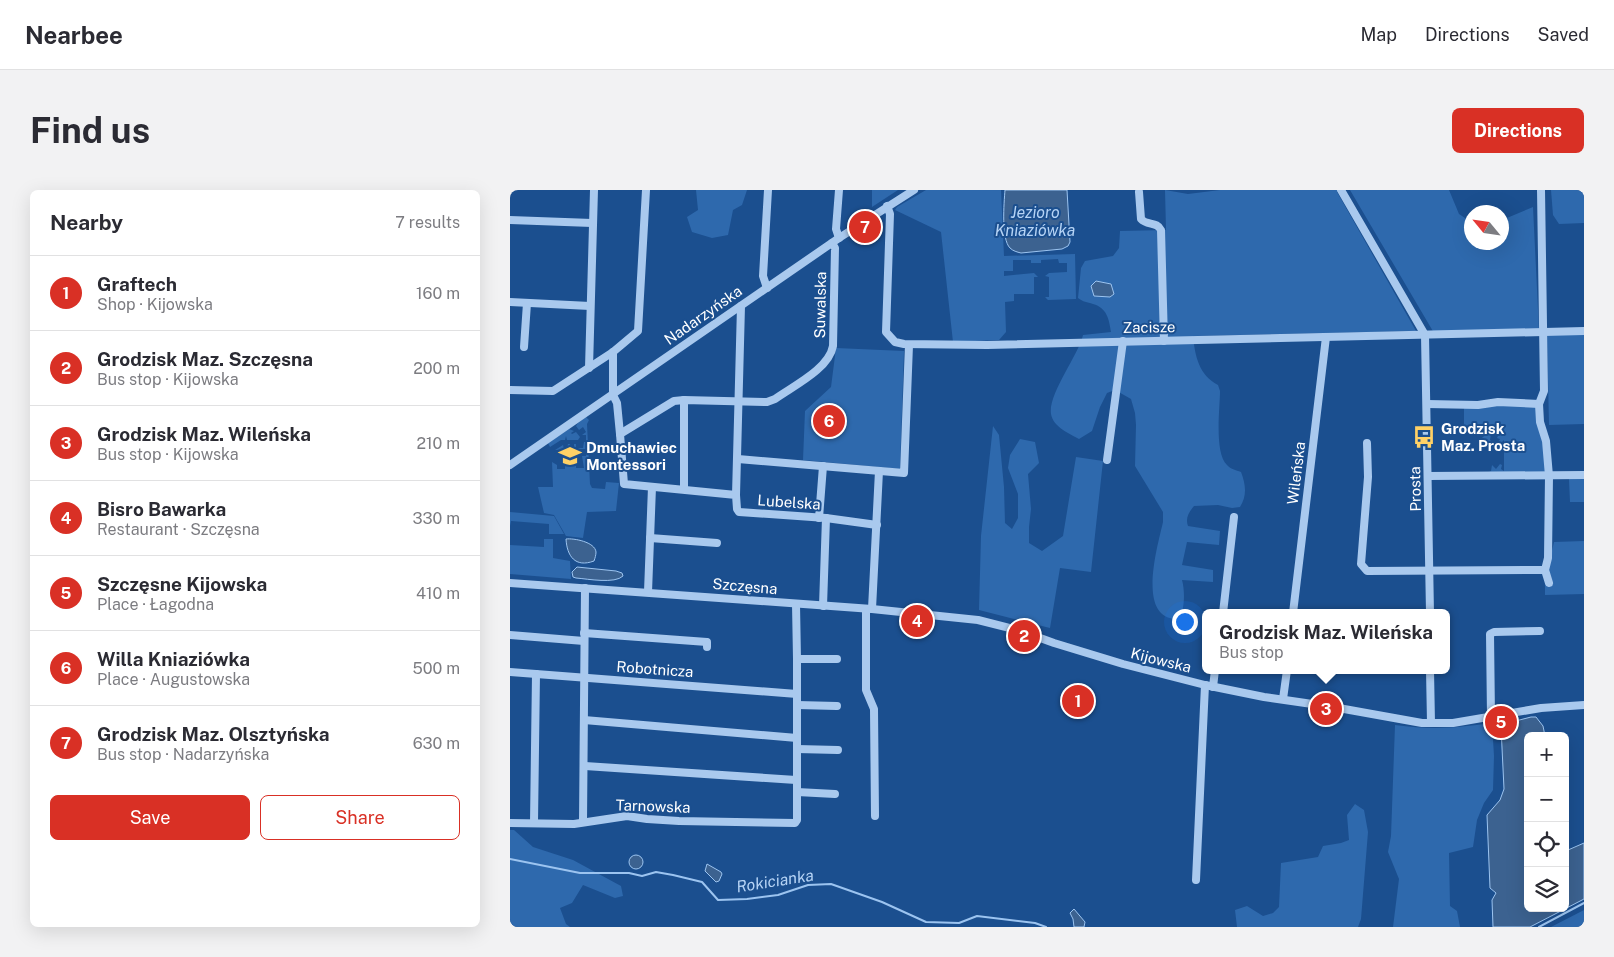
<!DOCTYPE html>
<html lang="en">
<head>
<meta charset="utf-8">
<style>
	body { margin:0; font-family:"Public Sans",sans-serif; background:#f2f2f3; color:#2b2b33 }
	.controls { position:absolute; right:15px; bottom:15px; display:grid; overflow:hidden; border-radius:8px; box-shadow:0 5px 20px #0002 }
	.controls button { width:45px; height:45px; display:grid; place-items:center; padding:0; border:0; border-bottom:1px solid #e1e1e2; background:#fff; color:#2b2b33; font:25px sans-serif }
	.compass { position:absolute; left:954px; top:15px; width:45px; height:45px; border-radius:50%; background:#fff; box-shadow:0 5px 20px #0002; rotate:299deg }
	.you { position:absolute; left:674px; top:431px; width:18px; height:18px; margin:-12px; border:4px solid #fff; border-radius:50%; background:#1a73e8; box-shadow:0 0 0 8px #1a73e833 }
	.badge { display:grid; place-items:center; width:32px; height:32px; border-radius:50%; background:#d93025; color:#fff; font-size:16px; font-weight:700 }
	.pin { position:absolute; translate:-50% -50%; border:2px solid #fff; box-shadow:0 1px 5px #0006 }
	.popup { position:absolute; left:692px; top:419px; width:248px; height:65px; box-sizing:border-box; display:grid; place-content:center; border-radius:8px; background:#fff; filter:drop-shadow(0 1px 4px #0005); font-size:16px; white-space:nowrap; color:#7c7c81 }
	.popup b { font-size:19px; color:#2b2b33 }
	.popup::after { content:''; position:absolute; left:50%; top:100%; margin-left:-10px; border:10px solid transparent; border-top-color:#fff }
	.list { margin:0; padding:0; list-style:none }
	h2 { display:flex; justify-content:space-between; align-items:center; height:65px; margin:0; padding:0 20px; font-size:21px }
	h2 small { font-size:16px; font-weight:400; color:#7c7c81 }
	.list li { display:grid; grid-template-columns:32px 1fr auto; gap:15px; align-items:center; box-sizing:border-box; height:75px; padding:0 20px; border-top:1px solid #e1e1e2 }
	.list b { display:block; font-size:19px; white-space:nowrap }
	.list p { margin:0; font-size:16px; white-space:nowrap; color:#7c7c81 }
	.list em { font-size:16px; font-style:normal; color:#7c7c81 }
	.actions { display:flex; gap:10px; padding:15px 20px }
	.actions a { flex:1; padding:11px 0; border:1px solid #d93025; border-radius:8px; text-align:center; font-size:18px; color:#d93025 }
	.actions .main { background:#d93025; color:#fff }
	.icon { flex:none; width:28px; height:28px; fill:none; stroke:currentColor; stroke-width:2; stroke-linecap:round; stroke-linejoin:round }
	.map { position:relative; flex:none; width:1074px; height:737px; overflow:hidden; border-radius:8px }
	header { display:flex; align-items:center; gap:30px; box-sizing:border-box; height:70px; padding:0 25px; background:#fff; border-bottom:1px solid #e1e1e2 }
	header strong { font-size:24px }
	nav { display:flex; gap:28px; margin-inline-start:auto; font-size:18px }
	.intro { display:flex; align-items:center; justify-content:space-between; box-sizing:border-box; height:120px; padding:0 30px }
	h1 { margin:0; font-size:35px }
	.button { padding:12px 22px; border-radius:8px; background:#d93025; color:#fff; font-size:18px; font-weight:700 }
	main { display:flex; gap:30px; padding:0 30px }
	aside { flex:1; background:#fff; border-radius:8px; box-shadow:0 5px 20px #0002 }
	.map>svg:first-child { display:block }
	.green { fill:#2e69ad }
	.water { fill:#3c6290; stroke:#9cc4f0 }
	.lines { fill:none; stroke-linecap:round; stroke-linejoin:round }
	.stream { stroke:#9cc4f0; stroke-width:2 }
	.minor { stroke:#a9c9ee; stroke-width:8 }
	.labels { text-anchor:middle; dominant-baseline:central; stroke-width:4; stroke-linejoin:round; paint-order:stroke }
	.street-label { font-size:15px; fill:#fff; stroke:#1b4f8f }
	.poi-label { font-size:15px; font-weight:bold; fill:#fff; stroke:#1b4f8f; text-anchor:start }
	.water-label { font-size:16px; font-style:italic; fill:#b5d3f5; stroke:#1b4f8f }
</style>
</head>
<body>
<header>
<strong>Nearbee</strong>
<nav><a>Map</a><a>Directions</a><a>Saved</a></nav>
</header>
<div class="intro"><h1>Find us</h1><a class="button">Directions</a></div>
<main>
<aside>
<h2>Nearby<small>7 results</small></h2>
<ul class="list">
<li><span class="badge">1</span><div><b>Graftech</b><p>Shop · Kijowska</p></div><em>160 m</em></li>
<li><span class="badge">2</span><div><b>Grodzisk Maz. Szczęsna</b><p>Bus stop · Kijowska</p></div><em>200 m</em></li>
<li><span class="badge">3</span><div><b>Grodzisk Maz. Wileńska</b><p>Bus stop · Kijowska</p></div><em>210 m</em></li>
<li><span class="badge">4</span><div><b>Bisro Bawarka</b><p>Restaurant · Szczęsna</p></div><em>330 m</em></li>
<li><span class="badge">5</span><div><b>Szczęsne Kijowska</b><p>Place · Łagodna</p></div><em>410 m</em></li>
<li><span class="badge">6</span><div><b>Willa Kniaziówka</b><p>Place · Augustowska</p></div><em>500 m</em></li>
<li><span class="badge">7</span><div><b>Grodzisk Maz. Olsztyńska</b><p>Bus stop · Nadarzyńska</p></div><em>630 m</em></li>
</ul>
<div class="actions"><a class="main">Save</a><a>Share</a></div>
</aside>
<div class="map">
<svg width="1074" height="737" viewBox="0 0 1074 737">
	<rect width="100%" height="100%" fill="#1b4f8f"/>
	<g class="green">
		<polygon points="186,0 237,0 232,15 223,20 218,45 202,48 182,42 177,27 188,20"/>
		<polygon points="362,0 388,0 362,17"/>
		<polygon points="416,0 491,0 494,66 565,64 566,109 538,110 535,107 539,107 539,87 535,86 539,83 557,82 557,73 549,73 548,69 531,70 531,73 521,73 521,70 503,70 503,81 494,81 494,86 524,83 528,87 524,87 524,104 504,104 504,111 495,112 496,142 489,150 443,152 431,42 385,20 387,17"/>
		<path d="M655,0L678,4L710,0H830L827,2L906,141L683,146C685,166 689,185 708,195L710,201C710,218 704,263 717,275C720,279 726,280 731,282C736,295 737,306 730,317L722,318L708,315L684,316C679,322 675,328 678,336L710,341L709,355L677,352L672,375L703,380V392L672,390C675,401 675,419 669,429C625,431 648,355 653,332V322L625,276L626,235L625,223L621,209L605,200L597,203L590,217L582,241L569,249C560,244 543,237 541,224C538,204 568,166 573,145L601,142C599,129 597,118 583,114C577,112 573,112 568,108L571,78L575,71L603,66L609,58L610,41L656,40Z"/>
		<polygon points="840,0 939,0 949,24 961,32 962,52 992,52 992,30 1023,17 1029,140 924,143"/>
		<polygon points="1041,0 1074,0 1074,33 1049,34 1043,25"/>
		<polygon points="1074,142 1074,234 1039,235 1037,143"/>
		<polygon points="326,158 394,161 390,279 293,270 295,221 321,197"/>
		<polygon points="983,214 1026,217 1031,239 1036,281 1032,283 979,282 981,281 982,275 986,279 990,274 992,275 991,279 994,281 994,250 991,253 989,251 990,249 987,248 988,246 981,244 980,250 983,253 978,255 974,253 972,248 976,244 975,242 971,242 969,246 965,242 954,242 954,216"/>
		<polygon points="76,227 79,230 77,234 80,294 82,298 95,299 96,292 109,293 106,321 77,322 73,348 56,346 44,325 34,323 28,297 43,297 42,272 47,275 47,279 55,279 55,269 66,269 66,278 74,278 72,266 76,266 76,259 45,260 53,255 54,259 57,259 58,254 60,254 61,259 64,259 64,254 66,254 66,258 73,258 74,252 76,252 76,245 72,245 76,242 73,237 69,240 66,236 68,233"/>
		<polygon points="483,236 489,245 494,297 495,333 502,339 508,328 508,304 498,278 500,265 510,249 525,252 529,273 518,284 521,319 519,337 519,353 532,361 553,346 566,267 593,271 581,382 550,378 540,438 469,420 471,346"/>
		<polygon points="59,239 64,241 61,243 62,244 66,242 70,247 68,250 57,250 56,246 55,250 51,250 40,257 38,253"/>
		<polygon points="1059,289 1074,289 1074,312 1060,312"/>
		<polygon points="0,322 44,326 54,344 39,344 39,334 1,331 0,336"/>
		<polygon points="34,349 43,349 43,368 60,371 61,389 0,384 0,355 34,357"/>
		<polygon points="1074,351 1074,404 1035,405 1035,390 1044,352"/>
		<path d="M982,533L984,566L983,600L974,613L967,630L963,657L939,663L940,716L947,721L950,737H883L889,689L878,662L881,646L885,535C922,540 946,538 982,533Z"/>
		<polygon points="845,614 854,620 858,642 851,729 848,737 727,737 725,720 737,716 753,726 763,723 769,717 771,673 808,667 813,656 831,653 839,650 837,625"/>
		<polygon points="0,640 4,640 23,657 63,670 111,696 113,706 105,708 73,695 62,713 50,718 56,734 60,737 0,737"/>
		<polygon points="1074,720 1074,737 1041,737"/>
	</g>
	<g class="water">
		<path d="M495,0H557L560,52L558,56L552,59L511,63C507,62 503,61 500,58C491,49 494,13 495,0Z"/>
		<polygon points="586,91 601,94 604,104 600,107 584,106 581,96"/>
		<path d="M56,349C64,348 85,352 86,362C86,365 85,368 84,371C65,378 57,366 56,349Z"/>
		<path d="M67,377L106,381L112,383L113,386C105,394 78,389 66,388L63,387L62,382Z"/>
		<polygon points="1021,527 1026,527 1033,536 1035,546 1018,546 1018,718 1055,718 1055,658 1058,660 1074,653 1074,709 1020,737 983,737 982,710 986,703 980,698 977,625 990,610 994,599 991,537 994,534"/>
		<circle cx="126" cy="672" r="7"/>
		<polygon points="197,674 211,682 212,684 209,691 206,692 195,681"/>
		<polygon points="564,719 575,732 574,737 564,737 563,729 560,723"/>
	</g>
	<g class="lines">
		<g class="stream">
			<polyline points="0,669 70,683 119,683 132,686 146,682 163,685 192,692 208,710 237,709 268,705 298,695 321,694 372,712 416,732 449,733 467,726 525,733 536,737"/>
			<polyline points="1029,737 1074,713"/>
		</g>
		<g class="minor">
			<polyline points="329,0 326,39 329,48"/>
			<polyline points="831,0 915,145 920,423"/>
			<polyline points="1031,0 1034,201 1029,214 1030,232 1036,251 1039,286 1038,368 1035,380 1039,393"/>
			<path d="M629,2L631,29C637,36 647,31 651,40L654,151"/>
			<polyline points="377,16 380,24 376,142 385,152 394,154 477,155 1074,141"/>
			<polyline points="0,30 82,33"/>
			<path d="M322,53L325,58L323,156C319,179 283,196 265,209L257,212L174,210L164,211L110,244L114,294L226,305L227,319L229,322L316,328L367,335"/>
			<polyline points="257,98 253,86 258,0"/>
			<polyline points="0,112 80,116"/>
			<polyline points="14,157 17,113"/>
			<polyline points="103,162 103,205 107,213 110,244"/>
			<polyline points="79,178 84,0"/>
			<polyline points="0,200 43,201 103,162 128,141 136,0"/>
			<polyline points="917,214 968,215 988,212 1029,214"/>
			<polyline points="857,253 858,287 851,374 857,381 1035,380"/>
			<polyline points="228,269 394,283 399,155"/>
			<polyline points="597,270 613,151"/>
			<polyline points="0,275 329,48 404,0"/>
			<polyline points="918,286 1074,285"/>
			<polyline points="174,299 174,210"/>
			<polyline points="226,305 231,116"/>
			<polyline points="309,328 313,276"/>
			<polyline points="140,348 207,353"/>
			<polyline points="0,393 362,419 468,430 511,441 544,453 613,474 695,495 754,507 823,517 912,533 943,533 1031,518 1074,515"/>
			<polyline points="138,402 142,297"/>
			<polyline points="313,416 316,328"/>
			<polyline points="356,419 356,500 364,519 365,626"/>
			<polyline points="362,419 369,281"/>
			<polyline points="713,423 724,327"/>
			<polyline points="783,423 816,147"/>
			<polyline points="74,443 197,452 197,457"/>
			<polyline points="0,445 74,451"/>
			<polyline points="287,469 327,469"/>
			<polyline points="920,480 921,533"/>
			<polyline points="0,482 287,504"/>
			<polyline points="703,497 705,480"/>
			<polyline points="773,509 777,480"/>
			<polyline points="287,515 327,516"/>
			<polyline points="981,527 980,444 984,442 1030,441"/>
			<polyline points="74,530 287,548"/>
			<polyline points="287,559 328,560"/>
			<polyline points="75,576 286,590"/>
			<polyline points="287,602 325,604"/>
			<polyline points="73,632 75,398"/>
			<polyline points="0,633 64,634 117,626 137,629 169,631 285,633 287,630 287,469 286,414"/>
			<polyline points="24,633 26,484"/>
			<polyline points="686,690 695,495"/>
		</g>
	</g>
	<defs>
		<symbol id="bus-bare" viewBox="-9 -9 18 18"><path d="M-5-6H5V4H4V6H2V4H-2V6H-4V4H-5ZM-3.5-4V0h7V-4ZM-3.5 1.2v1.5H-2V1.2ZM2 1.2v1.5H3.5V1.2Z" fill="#ffd166" stroke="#1b4f8f" stroke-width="2.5" paint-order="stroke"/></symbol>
		<symbol id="school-bare" viewBox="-9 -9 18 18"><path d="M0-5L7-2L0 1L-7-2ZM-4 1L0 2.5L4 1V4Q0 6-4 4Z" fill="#ffd166" stroke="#1b4f8f" stroke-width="2.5" paint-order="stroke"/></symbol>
	</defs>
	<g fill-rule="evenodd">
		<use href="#bus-bare" x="898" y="231" width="32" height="32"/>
		<use href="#school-bare" x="44" y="250" width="32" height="32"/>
	</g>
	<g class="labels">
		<g class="street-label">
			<text transform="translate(310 115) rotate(-89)">Suwalska</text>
			<text transform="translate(193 125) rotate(-35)">Nadarzyńska</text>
			<text transform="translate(639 137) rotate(-1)">Zacisze</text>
			<text transform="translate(786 283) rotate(-83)">Wileńska</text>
			<text transform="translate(905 299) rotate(-91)">Prosta</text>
			<text transform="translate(279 312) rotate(4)">Lubelska</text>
			<text transform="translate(235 396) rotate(5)">Szczęsna</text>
			<text transform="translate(651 470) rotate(14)">Kijowska</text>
			<text transform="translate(145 479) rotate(4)">Robotnicza</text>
			<text transform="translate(143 616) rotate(2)">Tarnowska</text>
		</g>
		<g class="poi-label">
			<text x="931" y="238">Grodzisk<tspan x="931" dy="17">Maz. Prosta</tspan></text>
			<text x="76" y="257">Dmuchawiec<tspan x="76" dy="17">Montessori</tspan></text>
		</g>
		<g class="water-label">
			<text x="525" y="22">Jezioro<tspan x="525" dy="18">Kniaziówka</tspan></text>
			<text transform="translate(265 691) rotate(-9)">Rokicianka</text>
		</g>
	</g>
</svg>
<div class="controls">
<button>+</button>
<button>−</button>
<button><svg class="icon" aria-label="locate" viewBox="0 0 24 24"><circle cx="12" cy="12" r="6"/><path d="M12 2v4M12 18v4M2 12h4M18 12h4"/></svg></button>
<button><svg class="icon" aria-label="layers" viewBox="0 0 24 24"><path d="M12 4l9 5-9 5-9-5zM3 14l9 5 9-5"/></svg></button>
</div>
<svg class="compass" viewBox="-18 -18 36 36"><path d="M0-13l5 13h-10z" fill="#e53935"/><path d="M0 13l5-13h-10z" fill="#7c7c81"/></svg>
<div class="you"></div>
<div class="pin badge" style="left:568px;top:511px">1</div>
<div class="pin badge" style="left:514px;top:446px">2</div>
<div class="pin badge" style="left:816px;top:519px">3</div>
<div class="popup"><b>Grodzisk Maz. Wileńska</b>Bus stop</div>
<div class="pin badge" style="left:407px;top:431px">4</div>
<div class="pin badge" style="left:991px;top:532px">5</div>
<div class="pin badge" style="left:319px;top:231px">6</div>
<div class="pin badge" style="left:355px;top:37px">7</div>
</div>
</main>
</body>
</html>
